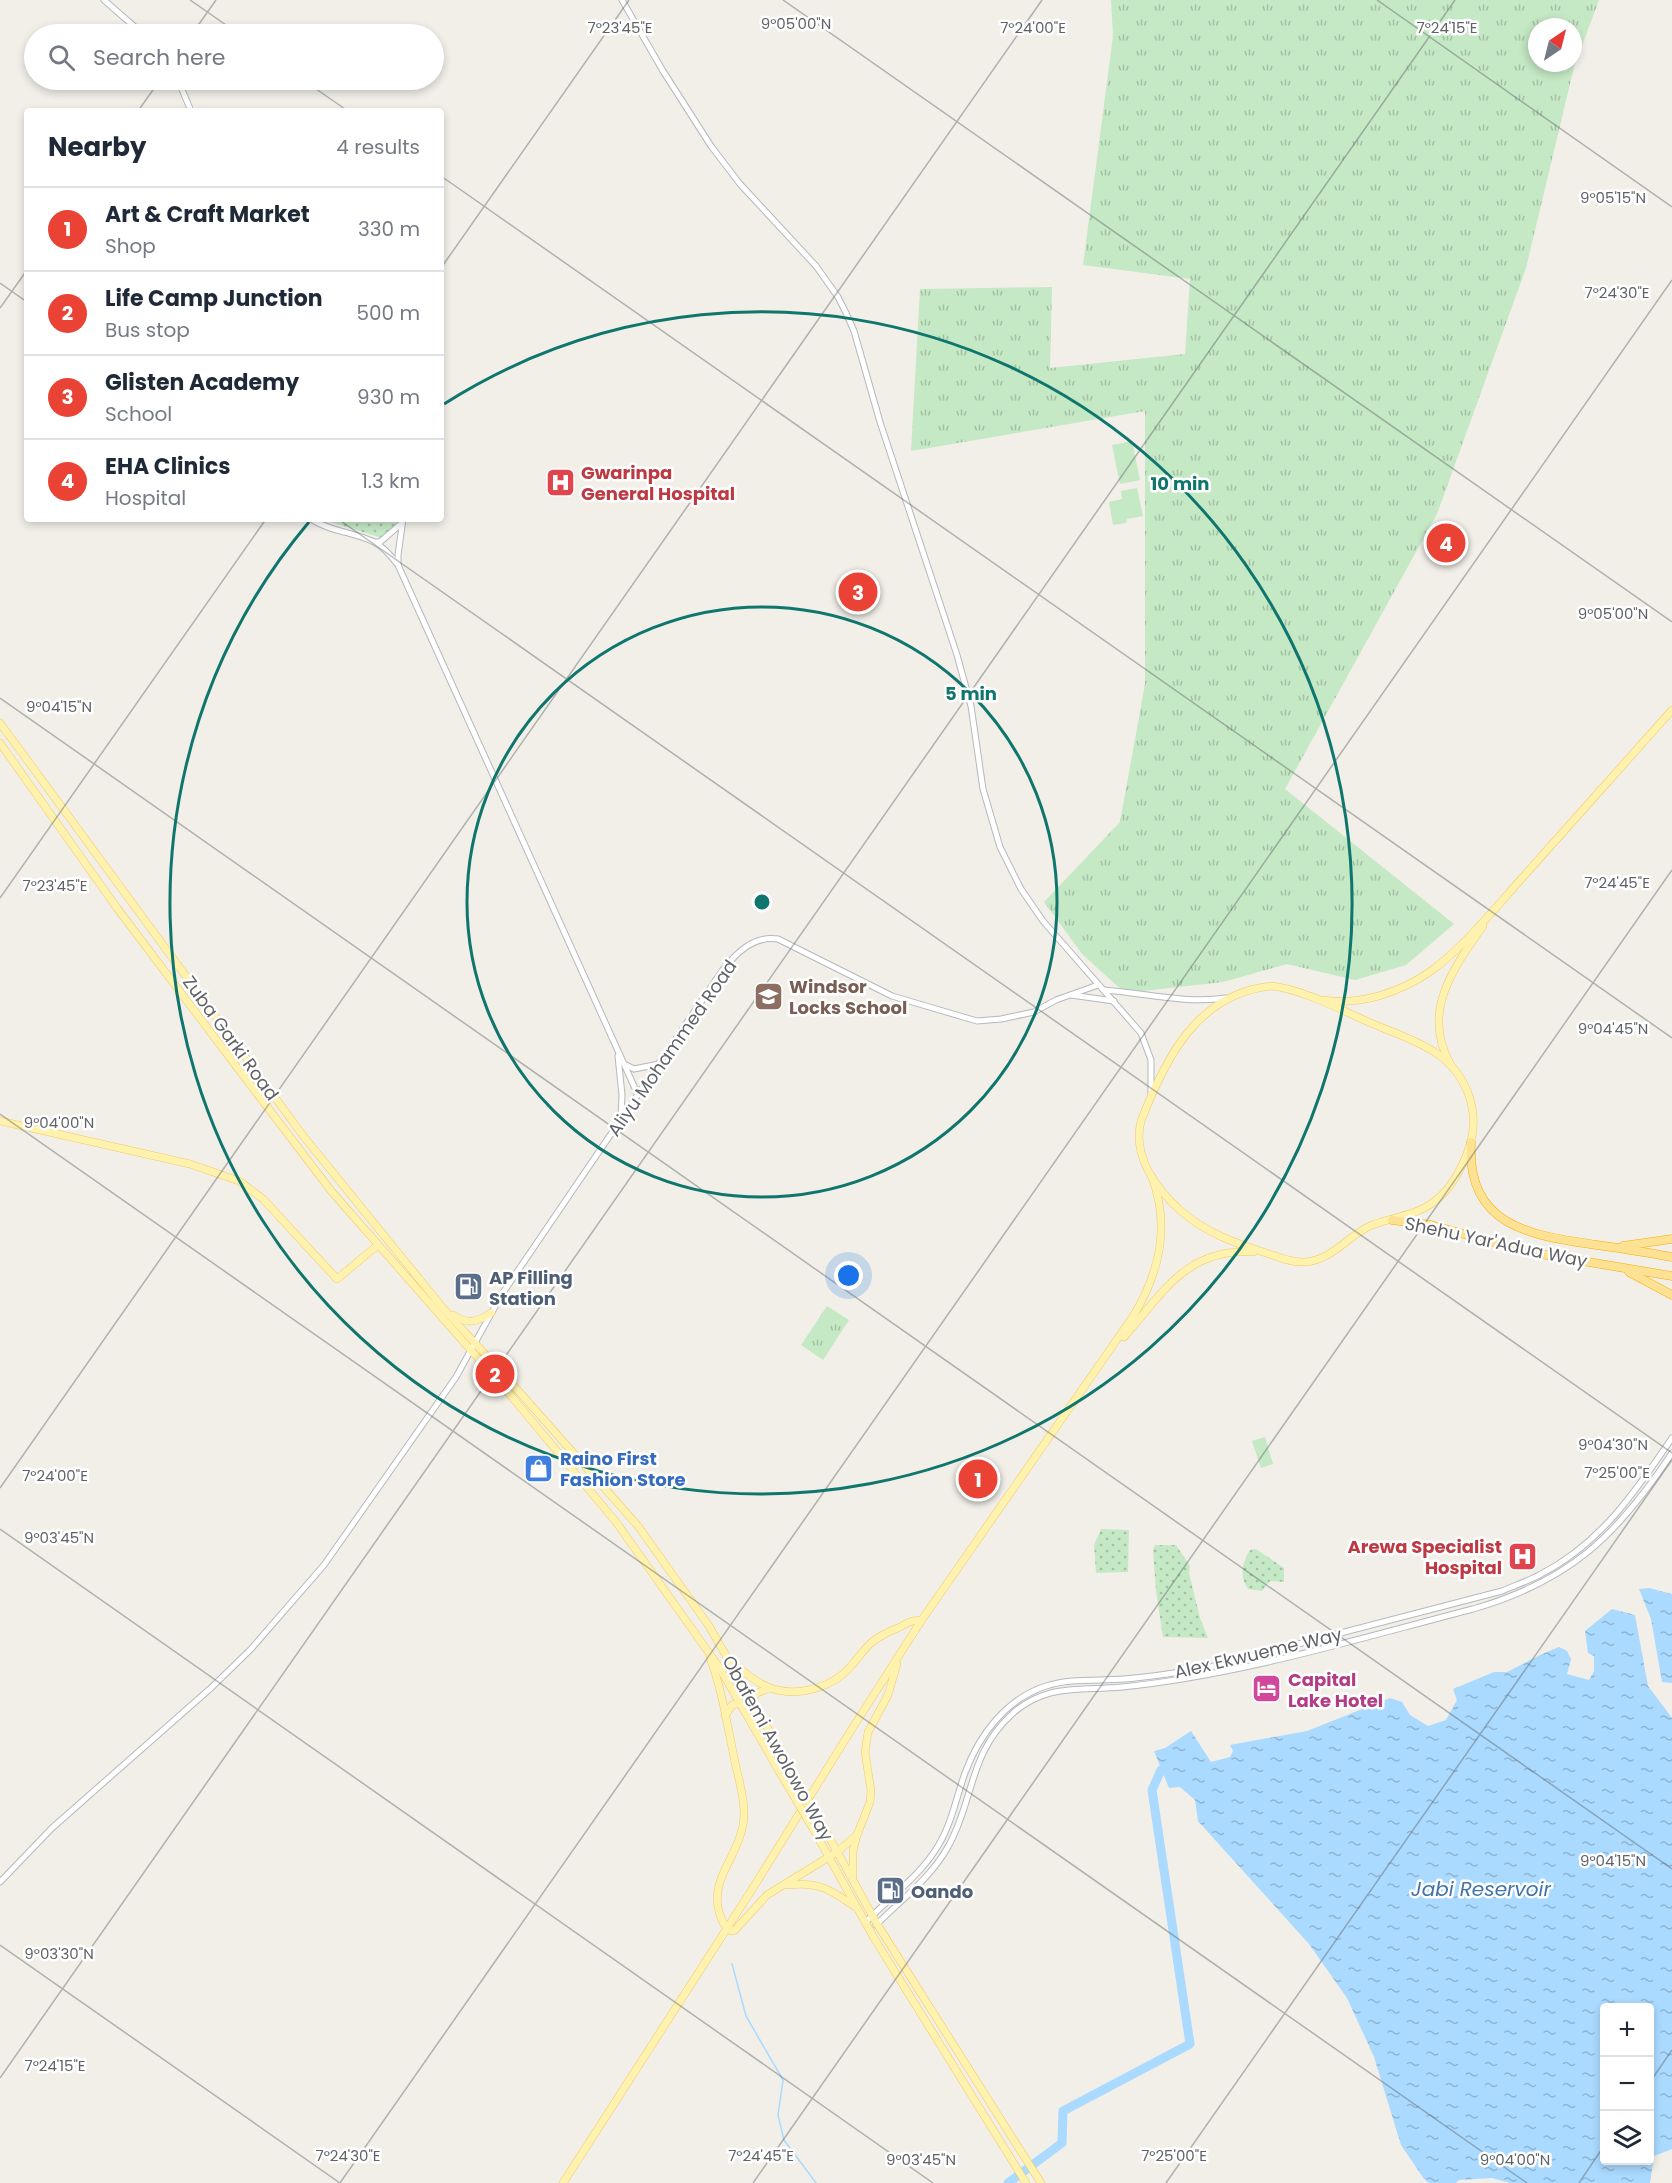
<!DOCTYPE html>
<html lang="en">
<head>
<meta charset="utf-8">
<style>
	body { margin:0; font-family:Poppins,sans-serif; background:#f6f6f7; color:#1f2937 }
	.controls { position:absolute; right:18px; bottom:18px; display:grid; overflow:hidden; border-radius:6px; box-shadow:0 3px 9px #0003 }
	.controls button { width:54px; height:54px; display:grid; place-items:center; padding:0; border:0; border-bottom:2px solid #e0e1e3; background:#fff; color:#1f2937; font:30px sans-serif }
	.compass { position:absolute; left:1528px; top:18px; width:54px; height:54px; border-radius:50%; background:#fff; box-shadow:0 3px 9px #0003; rotate:35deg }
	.you { position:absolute; left:849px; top:1276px; width:21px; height:21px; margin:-15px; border:4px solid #fff; border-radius:50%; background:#1a73e8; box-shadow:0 0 0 9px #1a73e833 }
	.badge { display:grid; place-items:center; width:39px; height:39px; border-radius:50%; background:#ea4335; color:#fff; font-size:20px; font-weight:700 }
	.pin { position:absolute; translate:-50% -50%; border:3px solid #fff; box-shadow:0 2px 6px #0006 }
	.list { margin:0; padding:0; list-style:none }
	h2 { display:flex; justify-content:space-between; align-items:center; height:78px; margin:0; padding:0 24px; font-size:26px }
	h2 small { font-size:20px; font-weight:400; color:#747a83 }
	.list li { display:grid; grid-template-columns:39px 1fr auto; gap:18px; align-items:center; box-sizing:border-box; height:84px; padding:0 24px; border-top:2px solid #e0e1e3 }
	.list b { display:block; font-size:22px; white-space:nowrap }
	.list p { margin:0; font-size:20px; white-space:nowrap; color:#747a83 }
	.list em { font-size:20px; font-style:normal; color:#747a83 }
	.icon { flex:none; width:33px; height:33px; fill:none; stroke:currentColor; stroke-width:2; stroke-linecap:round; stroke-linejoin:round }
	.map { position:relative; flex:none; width:1672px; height:2183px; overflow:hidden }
	.search { position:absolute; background:#fff; box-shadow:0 3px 9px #0003; left:24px; top:24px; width:420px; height:66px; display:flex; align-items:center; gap:15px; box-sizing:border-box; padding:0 21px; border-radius:33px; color:#747a83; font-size:22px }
	.panel { position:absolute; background:#fff; box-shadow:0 3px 9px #0003; left:24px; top:108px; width:420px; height:414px; border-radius:6px }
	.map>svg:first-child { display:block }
	.grass { fill:url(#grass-tufts); fill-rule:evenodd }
	.park { fill:url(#park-dots) }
	.pitch { fill:#c5e8c5 }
	.water { fill:url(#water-ripples); fill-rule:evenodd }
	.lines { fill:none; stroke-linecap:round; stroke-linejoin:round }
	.stream { stroke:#aadaff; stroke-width:1.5 }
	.river { stroke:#aadaff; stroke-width:9 }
	.minor-casing { stroke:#b5b8bc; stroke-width:7 }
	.major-casing { stroke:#f2c960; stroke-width:8 }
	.highway-casing { stroke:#f9ab00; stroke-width:9 }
	.minor { stroke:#fff; stroke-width:5 }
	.major { stroke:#fff2af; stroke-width:7 }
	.highway { stroke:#fde293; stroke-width:8 }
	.major-bridge-casing { stroke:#f2c960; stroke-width:8; stroke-linecap:butt }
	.major-bridge { stroke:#fff2af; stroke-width:7 }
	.ticks { fill:none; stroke:#5f6368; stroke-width:1.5; stroke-opacity:0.45 }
	.ring { fill:none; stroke:#0f766e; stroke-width:3 }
	.labels { text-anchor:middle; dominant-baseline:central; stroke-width:5; stroke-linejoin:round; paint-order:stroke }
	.health-label { font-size:18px; font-weight:bold; fill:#be3a42; stroke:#fff; text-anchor:start }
	.education-label { font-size:18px; font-weight:bold; fill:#785e54; stroke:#fff; text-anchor:start }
	.street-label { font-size:18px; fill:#5f6368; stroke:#fff }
	.service-label { font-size:18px; font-weight:bold; fill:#4e5e75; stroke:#fff; text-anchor:start }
	.shop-label { font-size:18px; font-weight:bold; fill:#366cbe; stroke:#fff; text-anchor:start }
	.hotel-label { font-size:18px; font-weight:bold; fill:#b23c85; stroke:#fff; text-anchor:start }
	.water-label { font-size:20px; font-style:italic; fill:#4174aa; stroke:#fff }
	.ticks-label { font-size:15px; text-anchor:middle; fill:#5f6368; stroke:#fff; stroke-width:5; stroke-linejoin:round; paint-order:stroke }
	.centre { fill:#0f766e; stroke:#fff; stroke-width:3 }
	.ring-label { font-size:18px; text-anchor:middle; font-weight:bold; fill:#0f766e; stroke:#fff; stroke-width:5; stroke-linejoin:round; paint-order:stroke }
</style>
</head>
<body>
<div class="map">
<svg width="1672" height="2183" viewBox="0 0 1672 2183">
	<defs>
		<pattern id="grass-tufts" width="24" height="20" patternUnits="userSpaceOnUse" patternTransform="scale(1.5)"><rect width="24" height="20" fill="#c5e8c5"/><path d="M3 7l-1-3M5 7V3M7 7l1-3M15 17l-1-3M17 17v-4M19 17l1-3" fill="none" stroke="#a3c0a4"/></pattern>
		<pattern id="park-dots" width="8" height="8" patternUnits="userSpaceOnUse" patternTransform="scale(1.5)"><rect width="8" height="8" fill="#c5e8c5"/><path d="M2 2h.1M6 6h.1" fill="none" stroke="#a3c0a4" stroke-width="1.8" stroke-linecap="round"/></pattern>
		<pattern id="water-ripples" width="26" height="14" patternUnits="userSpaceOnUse" patternTransform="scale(1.5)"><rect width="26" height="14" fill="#aadaff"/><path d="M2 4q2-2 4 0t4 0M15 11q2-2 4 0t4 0" fill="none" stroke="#8eb4d2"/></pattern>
	</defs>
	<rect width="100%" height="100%" fill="#f1efe8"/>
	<g class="grass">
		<path d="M1111,0H1599L1574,67L1526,268L1437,514L1285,789L1454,924L1406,965L1355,980L1287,964L1223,982L1125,993L1083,955L1044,902L1120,822L1145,684V411L911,451L920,289L1052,287L1050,368L1185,354L1190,279L1083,265L1113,36ZM1537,27H1573V63H1537Z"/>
		<polygon points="827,1306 849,1320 823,1360 801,1345"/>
	</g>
	<g class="park">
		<polygon points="320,519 400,519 382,538"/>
		<polygon points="1101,1529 1129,1530 1128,1572 1096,1573 1094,1545"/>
		<polygon points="1155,1545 1176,1545 1190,1566 1189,1573 1200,1618 1208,1638 1163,1637 1156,1591 1153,1550"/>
		<path d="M1256,1549L1284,1568V1582L1270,1581L1262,1591L1248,1589C1239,1575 1242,1564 1250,1550Z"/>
	</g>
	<g class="pitch">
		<polygon points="1132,441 1140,480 1120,484 1112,445"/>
		<polygon points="1137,488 1143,516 1127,519 1126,523 1113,525 1109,502 1122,499 1121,491"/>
		<polygon points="1265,1437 1273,1464 1261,1468 1252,1441"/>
	</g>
	<g class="water">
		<polygon points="1649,1588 1672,1594 1672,1683 1662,1682 1651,1619 1639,1589"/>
		<path d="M1612,1609L1635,1615L1648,1686L1672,1718V2149L1654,2156L1650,2183H1510L1492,2178L1459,2180L1456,2183H1429L1424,2179L1401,2145L1374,2057L1347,1998L1309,1944L1198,1821L1195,1800L1180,1787L1169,1788L1154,1751L1165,1748L1191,1731L1211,1762L1230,1757L1233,1751L1230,1745L1307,1731L1390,1698L1402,1702L1410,1715L1428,1726L1446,1720L1457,1700L1453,1689L1494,1672H1507L1540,1655L1559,1647L1567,1651L1571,1659L1567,1674L1589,1680L1594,1671V1656L1588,1653L1585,1631ZM1604,2008H1650V2160H1604Z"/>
	</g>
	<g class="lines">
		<polyline class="stream" points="732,1964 746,2016 783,2080 778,2115 784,2140 816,2183"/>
		<polyline class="river" points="1008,2183 1062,2143 1063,2111 1190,2044 1152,1790 1161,1770"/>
		<defs>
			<g id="minor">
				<polyline points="104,0 143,34"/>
				<polyline points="622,0 663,71 711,146 740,184 816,266 838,297 846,313 854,331 880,422 957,655 971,706 983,789 1000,847 1021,889 1043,921 1141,1033 1151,1060 1151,1094"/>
				<polyline points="178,80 191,111"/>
				<path d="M311,519C331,532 354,532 374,542C384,547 392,557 398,565L638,1095"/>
				<polyline points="375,542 380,542 402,523"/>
				<polyline points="398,564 398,555 403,519"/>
				<path d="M1104,990C1145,993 1185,1004 1226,998"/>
				<polyline points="1071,995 1114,1001"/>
				<polyline points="618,1056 622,1095 621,1118"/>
				<polyline points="626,1065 634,1069 659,1064"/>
				<path d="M0,1882L52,1828L212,1687L251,1649L324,1565L456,1377L502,1294L722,971C736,953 754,935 778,939L892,996L977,1021L1001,1019L1034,1012L1056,1000L1098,985"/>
				<path d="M866,1922C890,1897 920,1876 938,1846C952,1823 956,1798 965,1773C979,1735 1006,1699 1046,1686C1071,1678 1098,1681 1124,1679C1153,1677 1181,1672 1210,1667L1502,1591C1515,1585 1529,1581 1541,1574C1600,1544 1636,1491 1672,1438"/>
				<path d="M876,1925C901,1900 932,1877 949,1845C974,1799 969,1754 1011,1715C1045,1683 1080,1691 1122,1687C1241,1675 1357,1639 1473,1609C1570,1581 1617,1536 1672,1453"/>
			</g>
			<g id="major">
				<polyline points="0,723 304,1137 442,1307 514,1386 638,1526 709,1626 786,1760"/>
				<polyline points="0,743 117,908 233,1062 332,1192 512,1397 616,1522 719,1667 779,1771"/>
				<path d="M1272,986C1306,990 1346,1013 1378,1026C1397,1034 1418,1041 1436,1053C1467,1074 1481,1112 1469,1148C1462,1168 1452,1188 1435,1201C1416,1216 1393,1217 1372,1225C1348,1235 1333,1260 1305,1262C1292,1263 1279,1257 1266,1253C1235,1243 1206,1233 1181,1211C1156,1189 1132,1156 1141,1121C1165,1059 1197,993 1272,986Z"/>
				<path d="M1323,1000C1360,1006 1401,992 1431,971C1463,948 1496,907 1523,877C1573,821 1622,766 1672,710"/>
				<path d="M1450,1063C1421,1012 1454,967 1483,926"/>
				<polyline points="0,1121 190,1164 239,1181 263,1199 337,1279 378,1245"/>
				<path d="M453,1315C468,1325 477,1322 491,1313"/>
				<path d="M1124,1337C1163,1293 1186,1248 1253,1252"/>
				<path d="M710,1658C722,1689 727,1724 734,1757C738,1779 747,1803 743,1825C738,1857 710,1878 719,1912C722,1920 723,1926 731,1931L735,1930L767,1895L837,1852L857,1835"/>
				<path d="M734,1664C744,1672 755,1682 768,1687C792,1697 824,1690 843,1674C854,1665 861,1652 871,1643C879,1636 890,1631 900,1627C907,1623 913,1619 921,1621"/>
				<polyline points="750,1701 757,1693 769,1688"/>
				<polyline points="725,1716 732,1705 740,1703 756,1711"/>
				<polyline points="818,1817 877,1924 1041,2183"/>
				<polyline points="815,1832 874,1938 1026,2183"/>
				<polyline points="853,1876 853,1851 857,1835 870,1802 871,1791 865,1752 868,1732 888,1695 897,1664"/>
				<path d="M788,1885C819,1881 831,1890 857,1908"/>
				<path d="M563,2183L751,1891L850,1732L921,1621L1134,1315C1160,1271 1170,1226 1152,1177"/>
			</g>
			<g id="highway">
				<path d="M1471,1142C1466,1230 1536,1236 1604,1246C1627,1249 1649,1253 1672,1257"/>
				<polyline points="1392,1220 1431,1225 1529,1252 1672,1276"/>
				<polyline points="1623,1246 1672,1239"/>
				<polyline points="1629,1272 1672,1295"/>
			</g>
		</defs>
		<use href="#minor" class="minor-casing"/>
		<use href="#major" class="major-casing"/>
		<use href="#highway" class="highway-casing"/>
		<use href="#minor" class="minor"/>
		<use href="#major" class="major"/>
		<use href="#highway" class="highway"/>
		<defs>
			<g id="major-bridge">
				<polyline points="786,1760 818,1817"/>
				<polyline points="779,1771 815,1832"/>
			</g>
		</defs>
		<use href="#major-bridge" class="major-bridge-casing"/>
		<use href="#major-bridge" class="major-bridge"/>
	</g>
	<path class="ticks" d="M190,0L239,34M783,0L1672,622M1377,0L1672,207M192,34L216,0M303,80L348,111M138,111L160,80M441,176L1672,1038M441,268L629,0M0,283L27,302M0,308L27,270M338,519L1672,1453M0,698L1672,1869M0,898L266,519M0,1114L1527,2183M0,1488L1042,0M0,1529L933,2183M0,1945L340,2183M0,2078L1455,0M1650,2082L1672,2050M340,2183L1672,280M753,2183L1672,870M1166,2183L1672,1460M1579,2183L1604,2146"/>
	<g class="ring">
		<circle cx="762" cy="902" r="295"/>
		<path d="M444 404A591 591 0 1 1 309 522"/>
	</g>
	<defs>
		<symbol id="hospital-square" viewBox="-11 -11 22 22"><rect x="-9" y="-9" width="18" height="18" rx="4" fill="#e0444e" stroke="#fff"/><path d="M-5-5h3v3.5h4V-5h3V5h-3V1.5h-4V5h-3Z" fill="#fff"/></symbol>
		<symbol id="school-square" viewBox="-11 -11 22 22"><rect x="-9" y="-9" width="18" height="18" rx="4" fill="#8d6e63" stroke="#fff"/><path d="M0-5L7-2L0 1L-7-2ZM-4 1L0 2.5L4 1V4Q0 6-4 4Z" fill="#fff"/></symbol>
		<symbol id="fuel-square" viewBox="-11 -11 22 22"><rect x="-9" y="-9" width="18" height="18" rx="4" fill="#5c6f8a" stroke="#fff"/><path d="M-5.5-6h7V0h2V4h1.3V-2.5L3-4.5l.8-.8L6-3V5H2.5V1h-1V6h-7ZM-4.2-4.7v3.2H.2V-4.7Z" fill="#fff"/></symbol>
		<symbol id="shop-square" viewBox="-11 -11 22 22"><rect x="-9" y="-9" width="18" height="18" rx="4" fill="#3f7fe0" stroke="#fff"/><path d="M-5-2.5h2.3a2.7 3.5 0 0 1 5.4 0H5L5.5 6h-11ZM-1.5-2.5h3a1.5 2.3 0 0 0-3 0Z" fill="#fff"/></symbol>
		<symbol id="hotel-square" viewBox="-11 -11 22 22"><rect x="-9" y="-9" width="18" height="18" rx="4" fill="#d1479c" stroke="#fff"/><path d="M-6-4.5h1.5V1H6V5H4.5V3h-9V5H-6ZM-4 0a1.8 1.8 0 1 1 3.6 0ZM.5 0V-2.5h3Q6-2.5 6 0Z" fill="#fff"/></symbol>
	</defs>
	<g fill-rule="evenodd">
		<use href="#hospital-square" x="544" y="466" width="33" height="33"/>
		<use href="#school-square" x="752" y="980" width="33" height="33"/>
		<use href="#fuel-square" x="452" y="1270" width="33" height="33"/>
		<use href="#shop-square" x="522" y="1452" width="33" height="33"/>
		<use href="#hospital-square" x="1506" y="1540" width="33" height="33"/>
		<use href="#hotel-square" x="1250" y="1672" width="33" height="33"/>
		<use href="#fuel-square" x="874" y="1874" width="33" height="33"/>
	</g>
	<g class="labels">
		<g class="health-label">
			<text x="581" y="472">Gwarinpa<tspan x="581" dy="21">General Hospital</tspan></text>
			<text x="1502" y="1546" text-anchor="end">Arewa Specialist<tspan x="1502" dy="21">Hospital</tspan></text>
		</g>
		<g class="education-label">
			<text x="789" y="986">Windsor<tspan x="789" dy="21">Locks School</tspan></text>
		</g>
		<g class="street-label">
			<text transform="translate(231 1038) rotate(54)">Zuba Garki Road</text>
			<text transform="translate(672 1048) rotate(-55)">Aliyu Mohammed Road</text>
			<text transform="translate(1496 1242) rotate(12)">Shehu Yar'Adua Way</text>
			<text transform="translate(1258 1653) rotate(-13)">Alex Ekwueme Way</text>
			<text transform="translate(778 1748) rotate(61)">Obafemi Awolowo Way</text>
		</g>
		<g class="service-label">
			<text x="489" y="1277">AP Filling<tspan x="489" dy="21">Station</tspan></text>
			<text x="911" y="1891">Oando</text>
		</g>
		<g class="shop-label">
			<text x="560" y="1458">Raino First<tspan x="560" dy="21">Fashion Store</tspan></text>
		</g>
		<g class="hotel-label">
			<text x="1288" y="1679">Capital<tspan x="1288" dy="21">Lake Hotel</tspan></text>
		</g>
		<g class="water-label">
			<text x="1481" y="1889">Jabi Reservoir</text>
		</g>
	</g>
	<g class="ticks-label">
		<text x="796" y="29">9°05'00"N</text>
		<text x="620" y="33">7°23'45"E</text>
		<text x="1033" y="33">7°24'00"E</text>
		<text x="1447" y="33">7°24'15"E</text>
		<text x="1613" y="203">9°05'15"N</text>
		<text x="1617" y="298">7°24'30"E</text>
		<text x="1613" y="619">9°05'00"N</text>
		<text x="59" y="712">9°04'15"N</text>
		<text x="1617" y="888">7°24'45"E</text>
		<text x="55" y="891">7°23'45"E</text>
		<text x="1613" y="1034">9°04'45"N</text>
		<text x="59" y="1128">9°04'00"N</text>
		<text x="1613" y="1450">9°04'30"N</text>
		<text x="1617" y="1478">7°25'00"E</text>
		<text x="55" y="1481">7°24'00"E</text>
		<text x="59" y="1543">9°03'45"N</text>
		<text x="1613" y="1866">9°04'15"N</text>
		<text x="59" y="1959">9°03'30"N</text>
		<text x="55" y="2071">7°24'15"E</text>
		<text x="348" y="2161">7°24'30"E</text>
		<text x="761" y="2161">7°24'45"E</text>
		<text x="1174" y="2161">7°25'00"E</text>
		<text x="921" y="2165">9°03'45"N</text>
		<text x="1515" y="2165">9°04'00"N</text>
	</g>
	<circle cx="762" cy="902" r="9" class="centre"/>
	<g class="ring-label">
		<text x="1180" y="490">10 min</text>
		<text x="971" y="700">5 min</text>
	</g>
</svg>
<div class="controls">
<button>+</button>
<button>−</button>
<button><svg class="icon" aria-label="layers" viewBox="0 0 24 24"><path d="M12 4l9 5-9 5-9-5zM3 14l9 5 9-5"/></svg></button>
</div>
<svg class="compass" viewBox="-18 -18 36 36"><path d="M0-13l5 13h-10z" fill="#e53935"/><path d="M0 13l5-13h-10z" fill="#747a83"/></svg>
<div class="you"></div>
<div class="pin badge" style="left:978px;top:1479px">1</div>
<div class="pin badge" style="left:495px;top:1374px">2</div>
<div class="pin badge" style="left:858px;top:592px">3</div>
<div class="pin badge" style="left:1446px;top:543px">4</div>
<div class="search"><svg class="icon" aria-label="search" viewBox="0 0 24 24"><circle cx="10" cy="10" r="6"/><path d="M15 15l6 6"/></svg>Search here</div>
<section class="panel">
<h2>Nearby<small>4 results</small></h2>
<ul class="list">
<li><span class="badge">1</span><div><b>Art &amp; Craft Market</b><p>Shop</p></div><em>330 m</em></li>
<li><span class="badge">2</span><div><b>Life Camp Junction</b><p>Bus stop</p></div><em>500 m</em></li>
<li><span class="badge">3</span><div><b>Glisten Academy</b><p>School</p></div><em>930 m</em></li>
<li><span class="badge">4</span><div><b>EHA Clinics</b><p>Hospital</p></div><em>1.3 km</em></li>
</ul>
</section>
</div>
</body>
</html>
